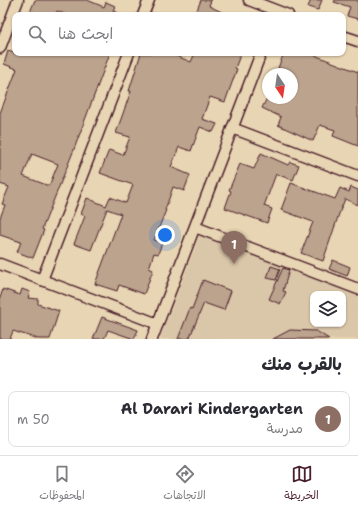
<!DOCTYPE html>
<html lang="ar">
<head>
<meta charset="utf-8">
<style>
	body { margin:0; font-family:"Shantell Sans","Playpen Sans Arabic",sans-serif; background:#f2f2f3; color:#2b2b33; direction:rtl }
	.controls { position:absolute; right:12px; bottom:12px; display:grid; overflow:hidden; border-radius:8px; box-shadow:0 1px 3px #0004 }
	.controls button { width:36px; height:36px; display:grid; place-items:center; padding:0; border:0; border-bottom:1px solid #e1e1e2; background:#fff; color:#2b2b33; font:20px sans-serif }
	.compass { position:absolute; left:262px; top:68px; width:36px; height:36px; border-radius:50%; background:#fff; box-shadow:0 1px 3px #0004; rotate:167deg }
	.you { position:absolute; left:165px; top:235px; width:14px; height:14px; margin:-10px; border:3px solid #fff; border-radius:50%; background:#1a73e8; box-shadow:0 0 0 6px #1a73e833 }
	.badge { display:grid; place-items:center; width:26px; height:26px; border-radius:50%; background:#4a1f2b; color:#fff; font-size:13px; font-weight:700 }
	.pin { position:absolute; translate:-50% -33px; filter:drop-shadow(0 1px 2px #0008) }
	.pin::after { content:''; position:absolute; top:21px; width:14px; height:12px; background:inherit; clip-path:polygon(0 0,100% 0,50% 100%) }
	.list { margin:0; padding:0; list-style:none }
	h2 { display:flex; justify-content:space-between; align-items:center; height:52px; margin:0; padding:0 16px; font-size:17px }
	h2 small { font-size:13px; font-weight:400; color:#7c7c81 }
	.list li { display:grid; grid-template-columns:26px 1fr auto; gap:12px; align-items:center; box-sizing:border-box; height:56px; margin:0 8px 8px; padding:0 8px; border:1px solid #e1e1e2; border-radius:8px }
	.list b { display:block; font-size:15px; white-space:nowrap }
	.list p { margin:0; font-size:13px; white-space:nowrap; color:#7c7c81 }
	.list em { font-size:13px; font-style:normal; color:#7c7c81 }
	.icon { flex:none; width:22px; height:22px; fill:none; stroke:currentColor; stroke-width:2; stroke-linecap:round; stroke-linejoin:round }
	.map { position:relative; flex:none; width:358px; height:339px; overflow:hidden; direction:ltr }
	.search { position:absolute; background:#fff; box-shadow:0 1px 3px #0004; left:12px; right:12px; top:12px; height:44px; display:flex; align-items:center; gap:10px; box-sizing:border-box; padding:0 14px; border-radius:8px; color:#7c7c81; font-size:15px }
	.sheet { height:116px; background:#fff }
	nav { display:flex; justify-content:space-around; align-items:center; box-sizing:border-box; height:56px; border-top:1px solid #e1e1e2; background:#fff; font-size:11px; color:#7c7c81 }
	nav a { display:grid; justify-items:center; gap:2px }
	nav .on { color:#4a1f2b }
	.map>svg:first-child { display:block }
	.built { fill:#dac6a8; fill-rule:evenodd }
	.building { fill:#bba38d; stroke:#4a1f2b; fill-rule:evenodd }
	.lines { fill:none; stroke-linecap:round; stroke-linejoin:round }
	.minor-casing { stroke:#4a1f2b; stroke-width:13 }
	.minor { stroke:#e8d5b3; stroke-width:10 }
</style>
</head>
<body>
<div class="map">
<svg width="358" height="339" viewBox="0 0 358 339">
	<rect width="100%" height="100%" fill="#e8d5b3"/>
	<filter id="ink" filterUnits="userSpaceOnUse"><feTurbulence type="fractalNoise" baseFrequency=".025" numOctaves="2"/><feDisplacementMap in="SourceGraphic" scale="8" xChannelSelector="R" yChannelSelector="G"/><feConvolveMatrix kernelMatrix="1 2 1 2 8 2 1 2 1" color-interpolation-filters="sRGB"/></filter>
	<g filter="url(#ink)">
		<path class="built" d="M200,235L358,294V339H160ZM313,294H343V324H313Z"/>
		<g class="building">
			<polygon points="35,0 87,0 104,7 106,2 115,6 113,11 123,15 67,15 57,11 55,15 38,15 30,12"/>
			<polygon points="201,0 211,0 209,6 228,15 195,15"/>
			<polygon points="311,0 322,0 318,10 308,7"/>
			<polygon points="335,0 358,0 358,19 347,16 350,7 334,2"/>
			<path d="M8,51L14,53H110L73,152L42,229L44,230L33,258L17,252L21,242L0,235V218L5,205L2,204L9,187L0,184V113L17,69L4,64ZM32,154L58,164L49,186L23,176Z"/>
			<polygon points="141,53 175,53 174,55 191,62 195,53 241,53 235,68 237,69 225,102 210,97 202,119 217,124 213,132 200,127 191,151 179,147 171,167 190,175 184,191 173,187 165,210 166,210 154,240 162,243 158,254 154,253 149,268 153,270 144,294 119,285 117,291 95,284 121,214 107,209 91,250 74,244 85,216 81,214 87,198 106,206 110,197 126,203 133,185 100,173 109,150 123,155 130,137 116,133 131,91 129,91"/>
			<polygon points="284,53 309,53 358,72 358,146 333,136 335,130 320,125 313,141 278,125 281,117 262,108 267,98 292,98 292,74 278,68"/>
			<polygon points="261,153 288,165 290,162 299,165 293,180 276,174 264,206 272,209 267,223 225,208 231,191 229,190 240,164 254,169"/>
			<polygon points="291,183 335,199 340,188 349,192 351,187 358,190 358,205 345,199 340,211 323,261 301,253 313,222 281,210"/>
			<polygon points="333,260 350,267 347,276 329,269"/>
			<polygon points="271,266 280,269 276,280 267,278"/>
			<polygon points="283,268 289,270 283,291 286,292 280,304 269,299"/>
			<polygon points="203,280 231,291 224,310 204,303 189,339 178,339 190,308 192,309"/>
			<polygon points="3,289 20,295 22,289 30,292 28,298 38,299 38,304 59,311 50,339 38,339 13,331 10,339 0,339 0,298"/>
			<polygon points="102,317 138,330 134,339 108,330 104,339 93,339"/>
			<polygon points="290,330 316,331 329,339 273,339"/>
		</g>
		<g class="lines">
			<defs>
				<g id="minor">
					<polyline points="249,0 288,15"/>
					<polyline points="143,15 149,0"/>
					<polyline points="343,36 358,41"/>
					<polyline points="0,48 18,0"/>
					<polyline points="232,128 358,176"/>
					<polyline points="195,227 358,289"/>
					<polyline points="0,264 158,324"/>
					<polyline points="42,280 129,53"/>
					<polyline points="152,339 261,53"/>
				</g>
			</defs>
			<use href="#minor" class="minor-casing"/>
			<use href="#minor" class="minor"/>
		</g>
	</g>
</svg>
<div class="controls">
<button><svg class="icon" aria-label="layers" viewBox="0 0 24 24"><path d="M12 4l9 5-9 5-9-5zM3 14l9 5 9-5"/></svg></button>
</div>
<svg class="compass" viewBox="-18 -18 36 36"><path d="M0-13l5 13h-10z" fill="#e53935"/><path d="M0 13l5-13h-10z" fill="#7c7c81"/></svg>
<div class="you"></div>
<div class="pin badge" style="left:234px;top:264px;background:#8d6e63">1</div>
<div class="search"><svg class="icon" aria-label="search" viewBox="0 0 24 24"><circle cx="10" cy="10" r="6"/><path d="M15 15l6 6"/></svg>ابحث هنا</div>
</div>
<section class="sheet">
<h2>بالقرب منك<small></small></h2>
<ul class="list">
<li><span class="badge" style="background:#8d6e63">1</span><div><b>Al Darari Kindergarten</b><p>مدرسة</p></div><em>50 m</em></li>
</ul>
</section>
<nav>
<a class="on"><svg class="icon" aria-label="map" viewBox="0 0 24 24"><path d="M3 6l6-2 6 2 6-2v14l-6 2-6-2-6 2zM9 4v14M15 6v14"/></svg>الخريطة</a>
<a><svg class="icon" aria-label="directions" viewBox="0 0 24 24"><path d="M12 3l9 9-9 9-9-9zM9 14v-3h6M13 9l2 2-2 2"/></svg>الاتجاهات</a>
<a><svg class="icon" aria-label="saved" viewBox="0 0 24 24"><path d="M7 4h10v16l-5-4-5 4z"/></svg>المحفوظات</a>
</nav>
</body>
</html>
